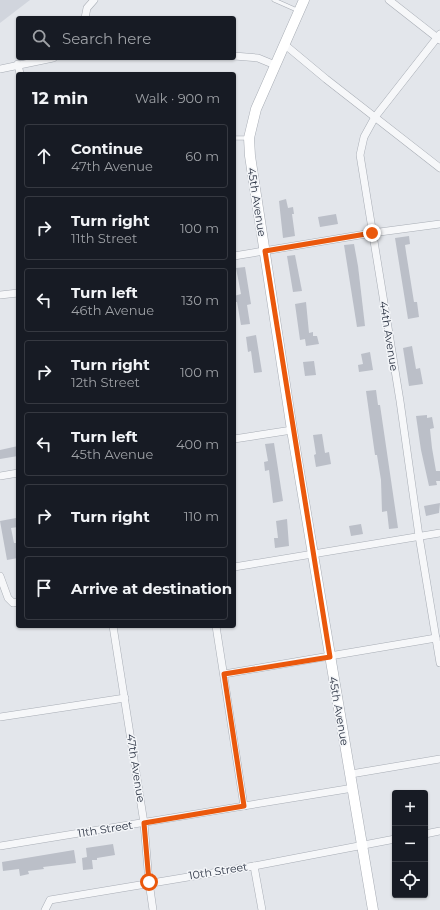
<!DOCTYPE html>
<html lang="en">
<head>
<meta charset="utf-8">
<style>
	body { margin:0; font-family:Montserrat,sans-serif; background:#242831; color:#f1f3f6 }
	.controls { position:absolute; right:12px; bottom:12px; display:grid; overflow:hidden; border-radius:4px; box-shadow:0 1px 3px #0004 }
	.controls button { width:36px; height:36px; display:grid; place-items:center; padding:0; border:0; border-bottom:1px solid #363941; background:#171b24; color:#f1f3f6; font:20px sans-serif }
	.stop { position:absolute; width:12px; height:12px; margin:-9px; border:3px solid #ea580c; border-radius:50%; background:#fff }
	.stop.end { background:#ea580c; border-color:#fff; box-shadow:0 1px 4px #0008 }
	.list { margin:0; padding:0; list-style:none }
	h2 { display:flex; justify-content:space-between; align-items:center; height:52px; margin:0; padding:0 16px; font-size:17px }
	h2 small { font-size:13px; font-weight:400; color:#9ea1a6 }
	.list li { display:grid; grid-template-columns:26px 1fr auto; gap:12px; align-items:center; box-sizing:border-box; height:64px; margin:0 8px 8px; padding:0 8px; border:1px solid #363941; border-radius:4px }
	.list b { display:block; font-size:15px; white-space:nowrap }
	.list p { margin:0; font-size:13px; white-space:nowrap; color:#9ea1a6 }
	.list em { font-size:13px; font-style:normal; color:#9ea1a6 }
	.icon { flex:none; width:22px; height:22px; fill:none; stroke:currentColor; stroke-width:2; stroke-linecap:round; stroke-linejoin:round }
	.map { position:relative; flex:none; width:440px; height:910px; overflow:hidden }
	.search { position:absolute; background:#171b24; box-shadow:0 1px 3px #0004; left:16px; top:16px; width:220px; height:44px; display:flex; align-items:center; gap:10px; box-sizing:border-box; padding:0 14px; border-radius:4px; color:#9ea1a6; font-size:15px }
	.panel { position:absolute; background:#171b24; box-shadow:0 1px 3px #0004; left:16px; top:72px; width:220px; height:556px; border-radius:4px }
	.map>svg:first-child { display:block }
	.built { fill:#d1d5dd }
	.building { fill:#bbbfc8 }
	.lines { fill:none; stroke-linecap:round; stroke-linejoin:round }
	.lane-casing { stroke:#a8adb5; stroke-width:4.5 }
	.street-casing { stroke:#a8adb5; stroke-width:8 }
	.secondary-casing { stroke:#a8adb5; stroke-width:11 }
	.lane { stroke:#f6f7f9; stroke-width:3.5 }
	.street { stroke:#f6f7f9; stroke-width:7 }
	.secondary { stroke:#fff; stroke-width:10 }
	.route { stroke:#ea580c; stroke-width:5 }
	.labels { text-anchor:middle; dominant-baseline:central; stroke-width:3; stroke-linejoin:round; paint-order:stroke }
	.street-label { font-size:11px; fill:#2b3343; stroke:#f3f5f8 }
</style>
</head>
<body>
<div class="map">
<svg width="440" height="910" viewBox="0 0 440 910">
	<rect width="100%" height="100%" fill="#e3e6eb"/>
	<polygon class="built" points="0,0 30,0 0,23"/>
	<g class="building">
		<polygon points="286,199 288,208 293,207 294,214 292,214 295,236 283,238 279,201"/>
		<polygon points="336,214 338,224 320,227 318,217"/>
		<polygon points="409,236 410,244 405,245 406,252 414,302 417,302 419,317 408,319 395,238"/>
		<polygon points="354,244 358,266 365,326 357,327 344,245"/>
		<polygon points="295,255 302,291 293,292 287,256"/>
		<polygon points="245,267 251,304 247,305 250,324 241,325 237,302 234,302 234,296 241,294 236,268"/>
		<polygon points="306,302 309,333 313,332 313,336 317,336 319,344 306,346 305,339 300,340 295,304"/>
		<polygon points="256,335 262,372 254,373 251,351 248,352 246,337"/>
		<polygon points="412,346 416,369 420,368 423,384 409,386 403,348"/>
		<polygon points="370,352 373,370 359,372 358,365 363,364 361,354"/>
		<polygon points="314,361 316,375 305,376 303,362"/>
		<polygon points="376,390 378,405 380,405 398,528 389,529 387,511 382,512 381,480 377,455 375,455 366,391"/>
		<polygon points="427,415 427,418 432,417 434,428 430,429 432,448 436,471 440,471 440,481 436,481 437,485 429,486 421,450 416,416"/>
		<polygon points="322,434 325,453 329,452 331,464 316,467 314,455 316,454 313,435"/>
		<polygon points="274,443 283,501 273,503 269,470 265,471 264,462 268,461 265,444"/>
		<polygon points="18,446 18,456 0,459 0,450"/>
		<polygon points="440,503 439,513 426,516 424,506"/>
		<polygon points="16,518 18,527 11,528 14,543 18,543 18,558 7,560 0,521"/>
		<polygon points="287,519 289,546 275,548 274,538 278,538 276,521"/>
		<polygon points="361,524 363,534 351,536 349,526"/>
		<polygon points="113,844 115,855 97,858 97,860 92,860 93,869 83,870 82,858 87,857 86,848"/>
		<polygon points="74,850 76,863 43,867 44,869 28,871 29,874 20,876 19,869 3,871 2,862"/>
	</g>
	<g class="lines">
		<defs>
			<g id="lane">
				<polyline points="274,0 299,11"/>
				<polyline points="234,138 248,138"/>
			</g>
			<g id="street">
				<polyline points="389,0 440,40"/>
				<polyline points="85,18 87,8 94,0"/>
				<polyline points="440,34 375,117 364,137 360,155 400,401 419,536 440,663"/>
				<polyline points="284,44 326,79 440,168"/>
				<polyline points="234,56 258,58 275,65"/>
				<polyline points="18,64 20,74"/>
				<polyline points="0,69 53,58"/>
				<polyline points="234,256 372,233 440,224"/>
				<polyline points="0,295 18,293"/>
				<polyline points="234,439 292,430"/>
				<polyline points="0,476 18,473"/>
				<polyline points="234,567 440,533"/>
				<polyline points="0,576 8,598 13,603 18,602"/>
				<polyline points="113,626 144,823 149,882 153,910"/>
				<polyline points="216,626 244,806"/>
				<polyline points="224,674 436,638"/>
				<polyline points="0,717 125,698"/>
				<polyline points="351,774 440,759"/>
				<polyline points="425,834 440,831"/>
				<polyline points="0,846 353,788"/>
				<polyline points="254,866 262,910"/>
				<polyline points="45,910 50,900 254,866 395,839"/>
			</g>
			<polyline id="secondary" points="304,0 256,109 249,138 250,156 292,430 373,910"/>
		</defs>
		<use href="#lane" class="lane-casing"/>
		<use href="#street" class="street-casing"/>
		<use href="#secondary" class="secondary-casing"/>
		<use href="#lane" class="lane"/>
		<use href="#street" class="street"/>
		<use href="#secondary" class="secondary"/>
	</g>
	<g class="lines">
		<polyline class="route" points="149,882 144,823 244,806 224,674 330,657 265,251 372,233"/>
	</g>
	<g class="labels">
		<g class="street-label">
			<text transform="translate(257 202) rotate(81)">45th Avenue</text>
			<text transform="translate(389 336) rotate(81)">44th Avenue</text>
			<text transform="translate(339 711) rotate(80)">45th Avenue</text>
			<text transform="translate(136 768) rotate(81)">47th Avenue</text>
			<text transform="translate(105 829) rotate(-9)">11th Street</text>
			<text transform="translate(218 871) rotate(-9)">10th Street</text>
		</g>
	</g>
</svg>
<div class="controls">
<button>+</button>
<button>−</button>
<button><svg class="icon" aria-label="locate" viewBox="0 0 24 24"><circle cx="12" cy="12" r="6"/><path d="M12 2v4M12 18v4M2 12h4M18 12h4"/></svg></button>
</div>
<div class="stop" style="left:149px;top:882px"></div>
<div class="stop end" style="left:372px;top:233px"></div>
<div class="search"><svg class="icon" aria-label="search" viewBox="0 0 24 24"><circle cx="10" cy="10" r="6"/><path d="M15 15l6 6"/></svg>Search here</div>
<section class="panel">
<h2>12 min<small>Walk · 900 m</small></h2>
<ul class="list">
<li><svg class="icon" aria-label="ahead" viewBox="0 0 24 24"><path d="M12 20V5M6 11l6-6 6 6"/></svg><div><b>Continue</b><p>47th Avenue</p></div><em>60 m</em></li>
<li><svg class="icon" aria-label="right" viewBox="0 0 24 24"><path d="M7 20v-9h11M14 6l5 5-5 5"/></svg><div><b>Turn right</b><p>11th Street</p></div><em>100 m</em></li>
<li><svg class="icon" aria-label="left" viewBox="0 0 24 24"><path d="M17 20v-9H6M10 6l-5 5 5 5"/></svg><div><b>Turn left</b><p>46th Avenue</p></div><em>130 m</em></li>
<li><svg class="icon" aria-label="right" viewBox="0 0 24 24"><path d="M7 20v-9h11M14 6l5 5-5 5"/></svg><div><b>Turn right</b><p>12th Street</p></div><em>100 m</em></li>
<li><svg class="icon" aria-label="left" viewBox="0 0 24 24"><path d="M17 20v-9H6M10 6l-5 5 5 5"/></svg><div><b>Turn left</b><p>45th Avenue</p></div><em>400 m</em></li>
<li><svg class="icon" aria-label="right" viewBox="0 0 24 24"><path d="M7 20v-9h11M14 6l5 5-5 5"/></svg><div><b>Turn right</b></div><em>110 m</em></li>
<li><svg class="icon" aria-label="arrive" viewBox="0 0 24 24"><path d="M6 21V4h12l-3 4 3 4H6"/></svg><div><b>Arrive at destination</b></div></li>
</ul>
</section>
</div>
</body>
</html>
